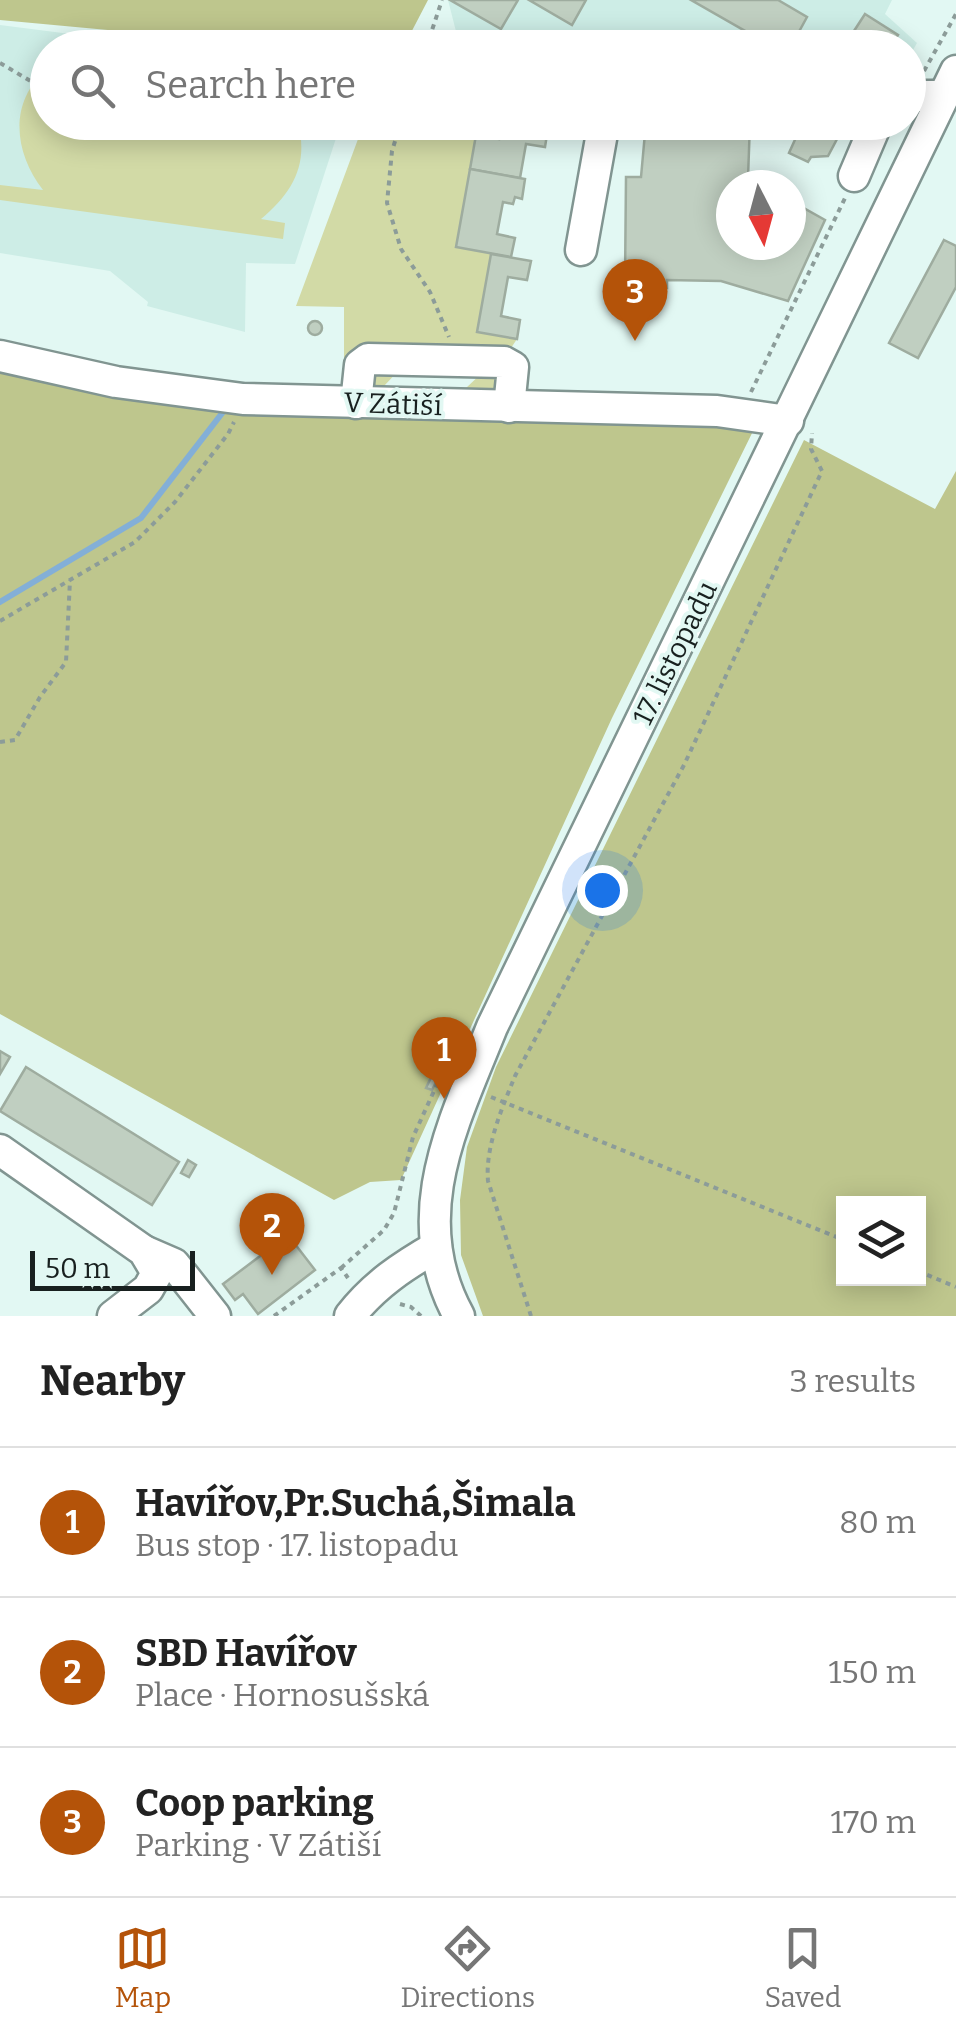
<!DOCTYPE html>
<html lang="en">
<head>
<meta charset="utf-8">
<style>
	body { margin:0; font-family:Bitter,serif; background:#f6f6f6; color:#222 }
	.controls { position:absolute; right:30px; bottom:30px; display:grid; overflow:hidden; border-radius:0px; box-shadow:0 5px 25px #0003 }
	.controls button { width:90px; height:90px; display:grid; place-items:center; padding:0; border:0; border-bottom:2px solid #e0e0e0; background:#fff; color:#222; font:50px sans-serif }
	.compass { position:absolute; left:716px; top:170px; width:90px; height:90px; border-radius:50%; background:#fff; box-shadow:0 5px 25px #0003; rotate:174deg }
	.scale { position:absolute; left:30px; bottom:25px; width:165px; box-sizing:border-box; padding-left:10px; border:5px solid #18201f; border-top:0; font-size:28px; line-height:35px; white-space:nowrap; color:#18201f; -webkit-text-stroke:8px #e2f8f3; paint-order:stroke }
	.you { position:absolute; left:602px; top:890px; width:35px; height:35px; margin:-25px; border:8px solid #fff; border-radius:50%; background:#1a73e8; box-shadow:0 0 0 15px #1a73e833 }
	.badge { display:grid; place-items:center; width:65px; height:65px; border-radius:50%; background:#b45309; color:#fff; font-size:32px; font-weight:700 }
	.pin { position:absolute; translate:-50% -82px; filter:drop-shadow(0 2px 5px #0008) }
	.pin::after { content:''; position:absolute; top:52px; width:35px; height:30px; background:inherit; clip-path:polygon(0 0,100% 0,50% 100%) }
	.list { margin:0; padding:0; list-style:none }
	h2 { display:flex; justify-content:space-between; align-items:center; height:130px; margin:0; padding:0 40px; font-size:42px }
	h2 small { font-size:32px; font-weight:400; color:#767676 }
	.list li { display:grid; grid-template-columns:65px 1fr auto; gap:30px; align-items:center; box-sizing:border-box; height:150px; padding:0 40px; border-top:2px solid #e0e0e0 }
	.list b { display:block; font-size:38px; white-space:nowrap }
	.list p { margin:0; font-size:32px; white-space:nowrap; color:#767676 }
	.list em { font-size:32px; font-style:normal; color:#767676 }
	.icon { flex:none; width:55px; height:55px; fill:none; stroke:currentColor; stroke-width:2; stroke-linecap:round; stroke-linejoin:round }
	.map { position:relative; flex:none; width:956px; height:1316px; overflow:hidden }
	.search { position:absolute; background:#fff; box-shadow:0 5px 25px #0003; left:30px; right:30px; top:30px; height:110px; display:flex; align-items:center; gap:25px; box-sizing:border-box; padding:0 35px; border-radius:55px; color:#767676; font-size:38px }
	.sheet { height:580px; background:#fff }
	nav { display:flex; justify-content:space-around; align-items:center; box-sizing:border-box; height:140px; border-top:2px solid #e0e0e0; background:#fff; font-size:28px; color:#767676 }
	nav a { display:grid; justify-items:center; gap:5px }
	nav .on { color:#b45309 }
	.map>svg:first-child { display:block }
	.built { fill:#cdede6 }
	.green { fill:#d2daa6 }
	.forest { fill:#bec68d; fill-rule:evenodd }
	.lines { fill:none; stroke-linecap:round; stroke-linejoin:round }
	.stream { stroke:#83afd7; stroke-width:6 }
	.building { fill:#c0cfc1; stroke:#9eac9f; stroke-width:2.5 }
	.minor-casing { stroke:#819591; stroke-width:35 }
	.path { stroke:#8c9c99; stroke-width:4; stroke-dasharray:5 5; stroke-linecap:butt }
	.minor { stroke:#fff; stroke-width:30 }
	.labels { text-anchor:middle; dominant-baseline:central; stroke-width:8; stroke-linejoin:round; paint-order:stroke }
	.street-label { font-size:28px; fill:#18201f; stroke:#e2f8f3 }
</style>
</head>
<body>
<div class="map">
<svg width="956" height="1316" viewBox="0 0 956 1316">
	<rect width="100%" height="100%" fill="#e2f8f3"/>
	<g class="built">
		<polygon points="448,0 892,0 885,14 917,43 909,57 908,48 460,47"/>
		<polygon points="0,25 172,47 48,48 48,122 341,123 295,264 246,263 245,332 147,306 148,302 110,271 0,253"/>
	</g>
	<g class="green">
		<path d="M47,69L48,122L298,123C309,165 292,193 261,219L285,223L283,239L0,200V185L43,190C14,153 8,102 47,69Z"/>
		<polygon points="364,123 501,123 492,173 485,173 471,250 491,254 477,332 517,339 509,351 501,354 351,350 350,387 370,374 402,367 384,386 466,388 484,371 495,371 504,391 344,396 344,307 296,306"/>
	</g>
	<g class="forest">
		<polygon points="0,0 428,0 403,48 230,47 140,33 0,20"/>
		<polygon points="0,357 249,393 757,423 612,718 401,1180 370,1182 334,1200 0,1014"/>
		<path d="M804,440L935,509L956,471V1316H483L461,1255L460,1200L467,1147L496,1067ZM844,1204H918V1278H844Z"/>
	</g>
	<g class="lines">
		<polyline class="stream" points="0,602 141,518 223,412"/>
	</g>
	<g class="building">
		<polygon points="450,0 518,0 501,29"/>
		<polygon points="529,0 586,0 572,25"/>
		<polygon points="691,0 778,0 807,17 790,48 775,48"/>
		<polygon points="865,14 898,35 890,48 879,48 854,31"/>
		<polygon points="501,122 549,122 545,147 526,144 520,178 470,169 476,135 499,139"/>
		<polygon points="646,122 750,122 748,178 760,185 731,185 731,245 791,245 791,201 825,220 788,301 721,281 667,280 667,288 645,288 645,280 625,280 626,177 641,177"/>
		<polygon points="803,122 827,122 837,139 828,156 811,157 808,162 789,153"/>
		<polygon points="470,169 525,179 522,199 515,197 513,204 503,202 497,234 515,238 511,257 456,247"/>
		<polygon points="944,240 956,246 956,287 918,358 889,343"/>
		<polygon points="491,254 531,261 527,280 508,277 501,316 520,320 517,339 477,332"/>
		<circle cx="315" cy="328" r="7"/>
		<polygon points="0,1051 10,1057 0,1074"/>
		<polygon points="26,1067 179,1162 152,1205 0,1111"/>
		<polygon points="434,1071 440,1074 432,1090 426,1088"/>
		<polygon points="188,1160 196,1165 189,1177 181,1173"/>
		<polygon points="288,1235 315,1270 258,1314 243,1294 235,1300 223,1284"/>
	</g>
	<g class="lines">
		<defs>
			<g id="minor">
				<polyline points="908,96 942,96"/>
				<polyline points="854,176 877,122"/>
				<polyline points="581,250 604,122"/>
				<polyline points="0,356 116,382 243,399 717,411 788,421"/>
				<polyline points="356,403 360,365 368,359 504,362 513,367 509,407"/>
				<polyline points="0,1150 144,1251 157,1273 148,1289 113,1316"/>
				<polyline points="144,1251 174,1264 215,1316"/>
				<path d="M350,1316C374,1285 403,1266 436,1247"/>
				<path d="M459,1316C404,1216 454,1122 492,1027L956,71"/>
			</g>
		</defs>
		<use href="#minor" class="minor-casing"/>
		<g class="path">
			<polyline points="426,48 442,0"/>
			<polyline points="0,63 34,83"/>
			<polyline points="924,71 956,14"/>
			<polyline points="401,122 392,151 387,203 401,249 430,292 449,337"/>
			<polyline points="751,392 845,198"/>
			<polyline points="0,621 135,542 175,502 228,434 234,422"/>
			<polyline points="0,742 15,740 40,697 66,662 70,580"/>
			<polyline points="491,1097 844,1240"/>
			<polyline points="341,1268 384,1230 394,1213 413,1137 444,1069"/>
			<polyline points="918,1271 956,1287"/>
			<polyline points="400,1304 411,1307 421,1316"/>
			<polyline points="274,1316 341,1268 348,1278"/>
			<path d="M531,1316L488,1181C485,1147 502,1108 515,1076L684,765L822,471L811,449L812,433"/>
		</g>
		<use href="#minor" class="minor"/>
	</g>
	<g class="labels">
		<g class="street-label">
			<text transform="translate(393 404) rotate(2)">V Zátiší</text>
			<text transform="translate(675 653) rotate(-64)">17. listopadu</text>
		</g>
	</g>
</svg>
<div class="controls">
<button><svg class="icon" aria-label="layers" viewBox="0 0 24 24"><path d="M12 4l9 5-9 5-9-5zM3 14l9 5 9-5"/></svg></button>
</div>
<svg class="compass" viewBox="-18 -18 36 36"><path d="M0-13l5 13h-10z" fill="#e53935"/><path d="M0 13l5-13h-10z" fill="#767676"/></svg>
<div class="scale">50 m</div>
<div class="you"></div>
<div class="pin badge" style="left:444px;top:1099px">1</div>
<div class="pin badge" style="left:272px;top:1275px">2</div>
<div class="pin badge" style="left:635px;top:341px">3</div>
<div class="search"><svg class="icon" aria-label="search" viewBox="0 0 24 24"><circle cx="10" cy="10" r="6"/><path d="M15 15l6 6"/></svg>Search here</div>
</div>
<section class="sheet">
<h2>Nearby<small>3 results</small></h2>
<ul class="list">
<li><span class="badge">1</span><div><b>Havířov,Pr.Suchá,Šimala</b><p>Bus stop · 17. listopadu</p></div><em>80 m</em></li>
<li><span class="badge">2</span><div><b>SBD Havířov</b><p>Place · Hornosušská</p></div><em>150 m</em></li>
<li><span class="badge">3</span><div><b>Coop parking</b><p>Parking · V Zátiší</p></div><em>170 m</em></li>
</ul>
</section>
<nav>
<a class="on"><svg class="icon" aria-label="map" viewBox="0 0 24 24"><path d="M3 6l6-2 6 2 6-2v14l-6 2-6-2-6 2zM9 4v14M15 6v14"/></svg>Map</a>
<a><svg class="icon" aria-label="directions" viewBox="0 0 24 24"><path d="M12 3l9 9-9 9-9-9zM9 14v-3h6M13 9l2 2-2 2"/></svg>Directions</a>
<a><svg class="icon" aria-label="saved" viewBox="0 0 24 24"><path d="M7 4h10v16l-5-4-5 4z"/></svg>Saved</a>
</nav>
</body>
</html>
